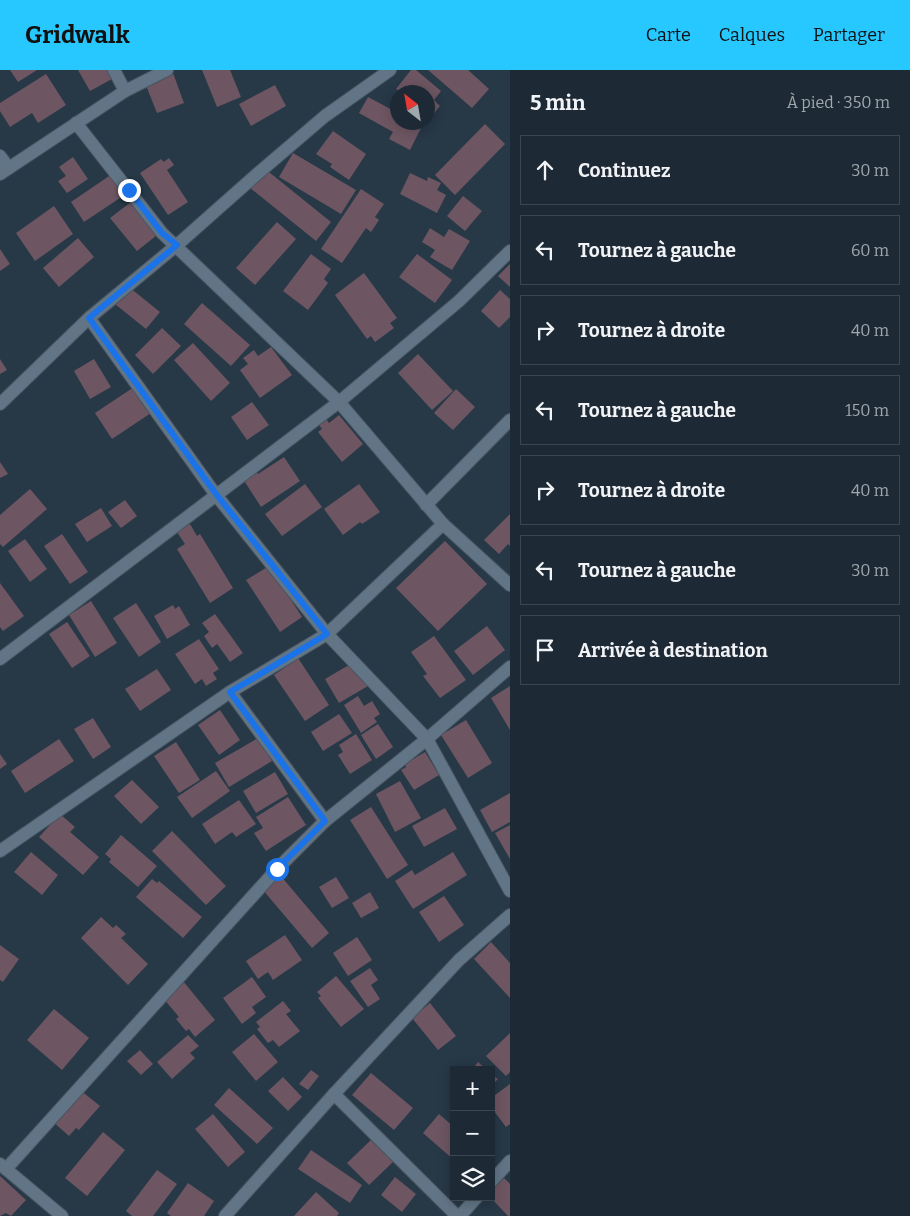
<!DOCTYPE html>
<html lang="fr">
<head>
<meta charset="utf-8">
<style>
	body { margin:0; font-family:Bitter,serif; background:#2a3641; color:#f1f3f6 }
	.controls { position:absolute; right:15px; bottom:15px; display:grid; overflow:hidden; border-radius:0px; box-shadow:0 2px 12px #0003 }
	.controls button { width:45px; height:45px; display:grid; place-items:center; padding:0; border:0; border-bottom:1px solid #3b4650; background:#1d2a35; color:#f1f3f6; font:25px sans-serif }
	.compass { position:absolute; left:390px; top:15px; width:45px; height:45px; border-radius:50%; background:#1d2a35; box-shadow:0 2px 12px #0003; rotate:329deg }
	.stop { position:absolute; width:15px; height:15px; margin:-11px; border:4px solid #1a73e8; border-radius:50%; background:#fff }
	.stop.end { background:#1a73e8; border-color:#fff; box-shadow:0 1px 5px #0008 }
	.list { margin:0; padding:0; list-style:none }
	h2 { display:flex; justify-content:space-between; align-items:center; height:65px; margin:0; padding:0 20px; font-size:21px }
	h2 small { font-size:16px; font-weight:400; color:#a0a7ad }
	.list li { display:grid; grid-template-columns:32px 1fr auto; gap:15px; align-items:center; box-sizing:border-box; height:70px; margin:0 10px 10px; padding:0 10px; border:1px solid #3b4650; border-radius:0px }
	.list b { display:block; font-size:19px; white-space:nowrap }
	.list em { font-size:16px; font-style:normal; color:#a0a7ad }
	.icon { flex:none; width:28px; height:28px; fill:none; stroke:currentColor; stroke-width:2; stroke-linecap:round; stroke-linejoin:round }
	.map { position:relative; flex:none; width:510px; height:1146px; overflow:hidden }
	header { display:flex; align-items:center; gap:30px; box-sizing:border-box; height:70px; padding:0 25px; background:#27c8ff; color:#111 }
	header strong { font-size:24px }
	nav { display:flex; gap:28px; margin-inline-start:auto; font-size:18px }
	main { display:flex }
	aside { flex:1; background:#1d2a35 }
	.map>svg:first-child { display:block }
	.building { fill:#6d5662 }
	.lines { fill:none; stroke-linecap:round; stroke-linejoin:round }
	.street-casing { stroke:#475562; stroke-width:14 }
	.secondary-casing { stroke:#475562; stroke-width:14 }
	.street { stroke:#627586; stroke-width:12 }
	.secondary { stroke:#627586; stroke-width:12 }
	.route { stroke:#1a73e8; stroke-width:6 }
</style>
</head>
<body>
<header>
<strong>Gridwalk</strong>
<nav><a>Carte</a><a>Calques</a><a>Partager</a></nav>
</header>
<main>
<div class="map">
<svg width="510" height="1146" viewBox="0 0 510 1146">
	<rect width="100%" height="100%" fill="#273847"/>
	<g class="building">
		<polygon points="10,0 37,0 18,12"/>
		<polygon points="78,0 107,0 112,9 90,21"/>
		<polygon points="202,0 230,0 241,27 217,37"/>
		<polygon points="411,0 416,0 441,21 434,30 440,36 431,47 428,44 428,22 401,22 396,19"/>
		<polygon points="428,0 468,0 489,19 472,38"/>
		<polygon points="173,3 184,33 157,43 145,13"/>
		<polygon points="46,4 66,35 38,53 32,43 10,57 0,41 0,33"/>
		<polygon points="275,15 286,36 251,56 239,34"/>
		<polygon points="368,27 398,43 398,52 416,52 422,56 410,80 389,69 393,62 359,43"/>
		<polygon points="485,54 505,74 455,125 435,105"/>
		<polygon points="333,61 366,84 349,110 330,97 332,94 316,84"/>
		<polygon points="293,83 356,120 341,144 279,107"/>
		<polygon points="73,87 88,109 67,123 58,111 66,106 59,97"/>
		<polygon points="169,88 174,95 167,100 188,132 168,145 140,103 161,89 164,92"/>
		<polygon points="264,98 331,152 316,171 249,117"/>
		<polygon points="410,103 427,111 428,107 441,113 437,120 446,125 437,143 400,124"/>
		<polygon points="112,104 126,124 84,152 71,132"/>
		<polygon points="361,119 384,134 375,147 379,150 371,162 366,158 342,193 321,179"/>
		<polygon points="463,126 482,141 465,161 447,146"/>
		<polygon points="131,132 157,165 137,181 110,148"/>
		<polygon points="54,136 73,164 35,191 16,163"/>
		<polygon points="277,152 296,169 255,215 236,198"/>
		<polygon points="430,158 444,167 449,159 470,171 452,200 430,187 435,180 422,172"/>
		<polygon points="78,168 94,187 59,217 43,198"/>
		<polygon points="0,179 10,194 0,201"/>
		<polygon points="311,184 331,199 324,209 328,213 308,240 283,221"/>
		<polygon points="417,184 452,210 435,233 399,207"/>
		<polygon points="510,194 510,217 498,206"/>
		<polygon points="364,203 397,248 390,253 394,258 375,272 371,266 367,269 335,225"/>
		<polygon points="129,217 160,242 146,259 115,234"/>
		<polygon points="500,220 510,229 510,247 499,258 481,241"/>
		<polygon points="202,233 250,275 231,296 184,254"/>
		<polygon points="162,258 181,276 153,304 135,285"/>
		<polygon points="193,273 230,313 211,331 174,290"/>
		<polygon points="271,277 292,305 260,328 240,300 248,294 243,288 254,280 258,286"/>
		<polygon points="418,284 453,321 432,340 398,303"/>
		<polygon points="0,289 7,300 0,304"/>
		<polygon points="94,289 111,317 90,329 74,301"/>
		<polygon points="134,317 151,343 112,369 95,343"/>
		<polygon points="456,319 475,337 453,360 434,343"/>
		<polygon points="252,332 269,355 247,370 231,347"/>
		<polygon points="339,345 363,374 342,392 318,362 322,359 319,355 326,349 329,353"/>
		<polygon points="284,387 300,411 261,437 243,409 256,401 258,404"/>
		<polygon points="0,392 8,404 0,408"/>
		<polygon points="305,414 322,437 282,466 265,444"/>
		<polygon points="359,414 380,442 362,454 360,452 343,465 324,439"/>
		<polygon points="30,419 47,439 3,477 0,474 0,445"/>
		<polygon points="125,430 137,446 121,458 108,442"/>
		<polygon points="101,438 112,456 87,472 75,454"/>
		<polygon points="510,444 510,476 508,474 499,484 484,470"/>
		<polygon points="190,454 197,466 200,464 233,518 210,533 177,479 185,474 177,462"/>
		<polygon points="62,464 88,502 70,514 44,476"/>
		<polygon points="25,469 47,499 30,512 8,481"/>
		<polygon points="445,471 487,514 438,561 396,518"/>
		<polygon points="269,496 302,547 280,562 246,510"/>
		<polygon points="0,513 24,546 3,561 0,557"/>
		<polygon points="91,531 117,573 95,587 69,545"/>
		<polygon points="136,533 161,572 139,587 113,548"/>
		<polygon points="173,535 175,539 179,536 190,555 167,569 154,546"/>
		<polygon points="215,544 243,583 230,592 217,574 212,578 204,566 209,562 202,553"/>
		<polygon points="67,552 90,586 72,598 49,564"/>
		<polygon points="487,556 505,580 473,605 454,581"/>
		<polygon points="434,566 466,610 440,628 423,606 427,604 411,582"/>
		<polygon points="199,569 219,599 213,603 217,609 206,616 202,609 195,614 175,584"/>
		<polygon points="298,588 329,635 305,651 274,605"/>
		<polygon points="354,592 368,616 339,633 325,609"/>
		<polygon points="157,599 171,620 140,641 125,619"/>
		<polygon points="510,616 510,660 491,628"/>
		<polygon points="358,626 364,636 372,631 380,644 374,648 377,652 361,663 344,635"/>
		<polygon points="220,640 240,670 219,685 198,655"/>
		<polygon points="339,644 352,663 323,681 311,662"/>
		<polygon points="93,648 111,677 93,689 74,659"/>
		<polygon points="466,650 492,693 468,708 441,665"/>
		<polygon points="378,654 393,677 376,689 361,665"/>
		<polygon points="356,664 372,690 350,704 338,685 343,682 339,675"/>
		<polygon points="258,668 272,691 229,717 215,693"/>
		<polygon points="59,669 74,691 25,723 11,701"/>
		<polygon points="176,672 200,710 179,723 154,686"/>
		<polygon points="425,682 439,705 414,720 401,700 406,697 405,694"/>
		<polygon points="0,684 7,694 0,699"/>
		<polygon points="216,701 230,721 192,748 177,727"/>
		<polygon points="275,702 288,724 256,743 243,721"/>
		<polygon points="132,710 159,737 141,754 114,726"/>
		<polygon points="400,711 421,748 395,762 376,724"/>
		<polygon points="510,723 510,752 492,762 480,740"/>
		<polygon points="288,727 306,755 266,781 254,763 263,758 256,747"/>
		<polygon points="239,730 256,754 236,767 232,762 215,774 202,754"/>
		<polygon points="371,737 408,795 387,809 350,750"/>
		<polygon points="445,738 457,759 424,777 412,756"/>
		<polygon points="60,744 75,757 70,762 99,787 83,805 39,767"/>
		<polygon points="510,755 510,789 495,763"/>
		<polygon points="172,761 226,816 206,835 152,781"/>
		<polygon points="121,765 157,796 138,817 109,792 111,789 105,784"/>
		<polygon points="31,782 58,805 42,825 14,802"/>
		<polygon points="453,782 467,805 413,839 395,811 412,800 415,805"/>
		<polygon points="280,805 329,863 312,878 263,820"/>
		<polygon points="336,807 349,828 332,838 319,817"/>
		<polygon points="152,809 157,813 159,811 202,847 183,868 136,827"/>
		<polygon points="370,822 379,838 361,848 352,833"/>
		<polygon points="444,826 464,855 439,872 419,842"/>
		<polygon points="101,847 113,858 116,855 126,864 121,868 148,894 128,915 81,868"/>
		<polygon points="285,865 302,890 273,910 268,902 258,909 246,891"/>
		<polygon points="357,867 372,890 348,906 333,883"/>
		<polygon points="491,872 510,893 510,928 474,889"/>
		<polygon points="0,875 19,889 3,912 0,910"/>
		<polygon points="370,898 378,910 371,915 380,929 368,937 350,911"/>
		<polygon points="336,906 364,939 341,957 318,928 321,926 317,922"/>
		<polygon points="252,907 266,927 252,937 256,943 242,954 223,928"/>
		<polygon points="183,911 215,950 195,967 189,959 186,961 176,949 179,947 163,928"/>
		<polygon points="283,931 291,941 286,944 300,961 279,977 273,970 268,973 257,959 260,957 256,952"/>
		<polygon points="430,933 456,966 438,980 412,948"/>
		<polygon points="54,939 89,968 62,1000 27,970"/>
		<polygon points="510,963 510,1002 506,1006 486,986"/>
		<polygon points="254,964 278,992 256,1011 232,982"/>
		<polygon points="188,965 199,976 190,983 195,988 172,1009 157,992"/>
		<polygon points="140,980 153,994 141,1005 127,991"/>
		<polygon points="478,992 487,1000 472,1000"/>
		<polygon points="311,1000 319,1006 308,1020 299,1014"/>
		<polygon points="371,1003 413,1038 394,1060 352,1025"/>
		<polygon points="491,1004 498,1009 491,1016"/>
		<polygon points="283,1007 302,1027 288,1041 268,1021"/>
		<polygon points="510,1014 510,1054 506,1057 491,1037 491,1028"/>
		<polygon points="229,1018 273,1058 257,1074 214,1035"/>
		<polygon points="79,1019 100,1036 79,1060 76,1058 69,1066 52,1051"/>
		<polygon points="213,1044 245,1082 228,1097 195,1059"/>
		<polygon points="439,1044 454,1057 454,1090 423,1063"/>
		<polygon points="103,1062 125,1080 87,1126 65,1108"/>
		<polygon points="372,1069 394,1091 369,1115 347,1093"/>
		<polygon points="311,1080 362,1115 350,1133 298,1099"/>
		<polygon points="157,1100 177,1114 153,1146 132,1146 126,1141"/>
		<polygon points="0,1106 26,1130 11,1146 6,1143 0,1146"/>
		<polygon points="395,1107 416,1124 402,1142 381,1125"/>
		<polygon points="504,1108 510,1114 510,1146 508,1146 491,1128 491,1119"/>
		<polygon points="188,1113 214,1131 204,1146 171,1146 167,1143"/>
		<polygon points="316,1122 339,1143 337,1146 294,1146"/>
	</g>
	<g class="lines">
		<defs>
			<g id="street">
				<polyline points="114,0 125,21"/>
				<polyline points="76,53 162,163 339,332 443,454 510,515"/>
				<polyline points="0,86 9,98"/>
				<polyline points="0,104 125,21 167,0"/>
				<polyline points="89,248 216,425 327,564 427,669 510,821"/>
				<polyline points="0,334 89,248 177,175 256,105 325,46 390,0"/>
				<polyline points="426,435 510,350"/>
				<polyline points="0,589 339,332 459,231 510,181"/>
				<polyline points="230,622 325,751"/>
				<polyline points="0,781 230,622 327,564 443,454"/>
				<polyline points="334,1024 457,1146"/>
				<polyline points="6,1099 277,799 325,751 427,669 510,597"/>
				<polyline points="491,1112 510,1091"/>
				<polyline points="225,1146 334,1024 459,890 510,845"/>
				<polyline points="460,1146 477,1127"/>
			</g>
			<polyline id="secondary" points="0,1094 62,1146"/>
		</defs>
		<use href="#street" class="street-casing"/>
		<use href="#secondary" class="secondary-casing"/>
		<use href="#street" class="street"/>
		<use href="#secondary" class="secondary"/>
	</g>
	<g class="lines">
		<polyline class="route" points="129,120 162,163 177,175 89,248 216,424 327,564 230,622 325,751 277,799"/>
	</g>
</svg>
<div class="controls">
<button>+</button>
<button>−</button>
<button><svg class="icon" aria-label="layers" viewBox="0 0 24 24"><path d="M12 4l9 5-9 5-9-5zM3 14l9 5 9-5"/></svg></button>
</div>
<svg class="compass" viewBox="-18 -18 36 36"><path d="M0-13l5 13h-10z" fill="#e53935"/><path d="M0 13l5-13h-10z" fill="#a0a7ad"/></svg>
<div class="stop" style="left:277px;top:799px"></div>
<div class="stop end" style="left:129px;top:120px"></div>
</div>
<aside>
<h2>5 min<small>À pied · 350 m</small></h2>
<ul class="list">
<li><svg class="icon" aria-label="ahead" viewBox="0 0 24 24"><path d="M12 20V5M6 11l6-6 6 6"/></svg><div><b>Continuez</b></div><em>30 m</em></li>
<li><svg class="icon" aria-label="left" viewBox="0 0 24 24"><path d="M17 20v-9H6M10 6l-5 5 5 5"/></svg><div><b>Tournez à gauche</b></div><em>60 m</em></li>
<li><svg class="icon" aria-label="right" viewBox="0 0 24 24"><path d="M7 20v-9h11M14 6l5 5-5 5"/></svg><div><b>Tournez à droite</b></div><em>40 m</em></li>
<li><svg class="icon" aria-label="left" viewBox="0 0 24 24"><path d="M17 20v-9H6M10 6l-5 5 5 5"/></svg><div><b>Tournez à gauche</b></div><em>150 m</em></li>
<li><svg class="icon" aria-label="right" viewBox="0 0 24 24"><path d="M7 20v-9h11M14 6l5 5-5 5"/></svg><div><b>Tournez à droite</b></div><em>40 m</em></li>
<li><svg class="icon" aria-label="left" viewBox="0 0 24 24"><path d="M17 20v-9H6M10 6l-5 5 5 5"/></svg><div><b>Tournez à gauche</b></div><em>30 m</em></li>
<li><svg class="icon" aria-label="arrive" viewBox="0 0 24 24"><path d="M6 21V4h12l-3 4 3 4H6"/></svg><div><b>Arrivée à destination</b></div></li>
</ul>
</aside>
</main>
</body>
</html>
